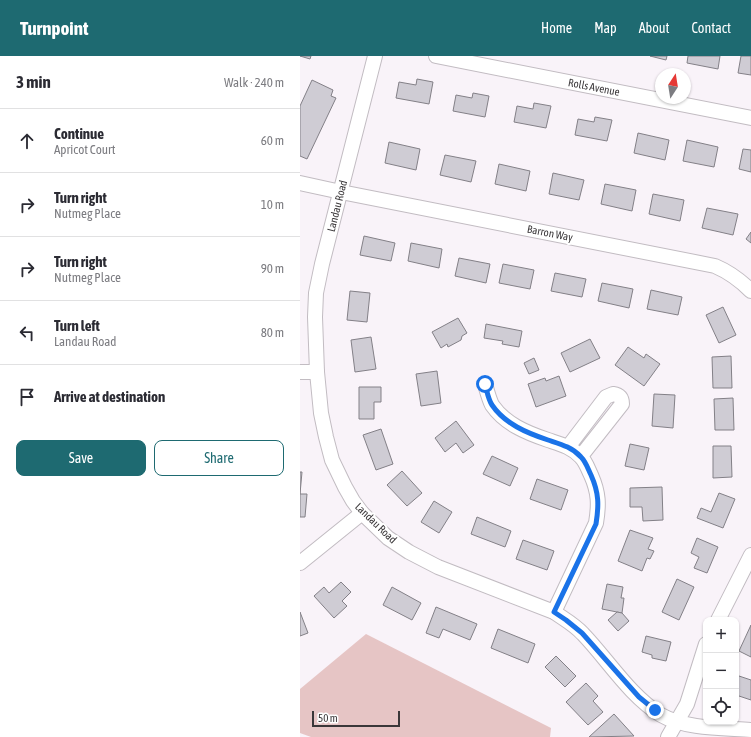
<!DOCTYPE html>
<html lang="en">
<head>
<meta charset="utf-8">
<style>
	body { margin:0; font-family:"Asap Condensed",sans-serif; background:#f7f7f7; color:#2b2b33 }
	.controls { position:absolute; right:12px; bottom:12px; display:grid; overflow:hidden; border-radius:8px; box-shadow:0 1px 3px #0004 }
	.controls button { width:36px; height:36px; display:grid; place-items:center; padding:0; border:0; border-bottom:1px solid #e1e1e2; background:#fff; color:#2b2b33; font:20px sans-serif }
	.compass { position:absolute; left:355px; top:12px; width:36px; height:36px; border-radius:50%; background:#fff; box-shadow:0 1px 3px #0004; rotate:12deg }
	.scale { position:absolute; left:12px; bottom:10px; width:88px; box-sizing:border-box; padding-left:4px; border:2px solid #3a3739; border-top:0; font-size:11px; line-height:14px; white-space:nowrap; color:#3a3739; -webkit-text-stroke:3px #fff; paint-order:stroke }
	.stop { position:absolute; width:12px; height:12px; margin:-9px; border:3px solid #1a73e8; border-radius:50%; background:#fff }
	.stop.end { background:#1a73e8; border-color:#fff; box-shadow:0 1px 4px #0008 }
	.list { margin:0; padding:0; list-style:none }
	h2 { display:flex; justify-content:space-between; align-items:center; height:52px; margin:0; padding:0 16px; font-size:17px }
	h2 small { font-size:13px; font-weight:400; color:#7c7c81 }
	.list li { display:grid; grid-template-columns:26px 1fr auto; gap:12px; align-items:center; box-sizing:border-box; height:64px; padding:0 16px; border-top:1px solid #e1e1e2 }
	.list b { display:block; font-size:15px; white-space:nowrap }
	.list p { margin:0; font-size:13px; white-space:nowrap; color:#7c7c81 }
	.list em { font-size:13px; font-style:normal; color:#7c7c81 }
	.actions { display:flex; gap:8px; padding:12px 16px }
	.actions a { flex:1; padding:9px 0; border:1px solid #1e6a71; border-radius:8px; text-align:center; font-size:14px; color:#1e6a71 }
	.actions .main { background:#1e6a71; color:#fff }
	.icon { flex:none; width:22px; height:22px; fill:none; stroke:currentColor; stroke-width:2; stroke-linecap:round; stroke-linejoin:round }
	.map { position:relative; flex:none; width:451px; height:681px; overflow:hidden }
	header { display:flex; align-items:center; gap:24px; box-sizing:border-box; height:56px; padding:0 20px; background:#1e6a71; color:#fff }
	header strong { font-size:19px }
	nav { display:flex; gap:22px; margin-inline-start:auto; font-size:14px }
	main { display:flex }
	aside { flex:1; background:#fff }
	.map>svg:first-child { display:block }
	.green { fill:#e6c5c5 }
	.building { fill:#cfccd4; stroke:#838087 }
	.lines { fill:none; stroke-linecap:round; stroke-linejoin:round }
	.minor-casing { stroke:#c2bcc2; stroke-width:16 }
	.minor { stroke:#fff; stroke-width:14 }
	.route { stroke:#1a73e8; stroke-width:5 }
	.labels { text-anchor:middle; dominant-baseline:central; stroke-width:4; stroke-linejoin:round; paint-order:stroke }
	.street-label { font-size:11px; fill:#3a3739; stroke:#fff }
</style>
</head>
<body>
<header>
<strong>Turnpoint</strong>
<nav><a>Home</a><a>Map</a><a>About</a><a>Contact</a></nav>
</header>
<main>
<aside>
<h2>3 min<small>Walk · 240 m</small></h2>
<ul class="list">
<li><svg class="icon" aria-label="ahead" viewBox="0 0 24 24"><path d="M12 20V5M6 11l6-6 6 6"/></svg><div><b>Continue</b><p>Apricot Court</p></div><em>60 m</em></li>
<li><svg class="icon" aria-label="right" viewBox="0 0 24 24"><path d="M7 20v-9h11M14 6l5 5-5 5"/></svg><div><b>Turn right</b><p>Nutmeg Place</p></div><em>10 m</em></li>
<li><svg class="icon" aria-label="right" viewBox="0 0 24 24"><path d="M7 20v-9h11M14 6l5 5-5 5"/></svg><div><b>Turn right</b><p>Nutmeg Place</p></div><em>90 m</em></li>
<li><svg class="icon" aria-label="left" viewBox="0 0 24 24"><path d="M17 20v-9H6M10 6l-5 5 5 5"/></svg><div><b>Turn left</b><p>Landau Road</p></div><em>80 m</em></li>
<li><svg class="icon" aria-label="arrive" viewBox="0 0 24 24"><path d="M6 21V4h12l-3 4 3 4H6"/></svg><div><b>Arrive at destination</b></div></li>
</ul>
<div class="actions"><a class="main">Save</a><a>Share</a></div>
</aside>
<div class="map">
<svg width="451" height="681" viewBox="0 0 451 681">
	<rect width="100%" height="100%" fill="#f9f3f9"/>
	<polygon class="green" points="66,578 251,672 250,681 11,681 0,677 0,633"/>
	<g class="building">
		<polygon points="0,0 11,0 10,3"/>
		<polygon points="350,0 367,0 366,4"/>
		<polygon points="388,0 420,0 418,13 387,7"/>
		<polygon points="441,0 451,0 451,19 438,17"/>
		<polygon points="117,23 133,26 129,48 96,42 99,26 116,29"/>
		<polygon points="12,24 33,34 31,40 36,42 7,103 0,100 0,50"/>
		<polygon points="173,37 189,40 185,61 153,55 156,39 172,42"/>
		<polygon points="234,47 251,50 246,72 214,66 217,50 233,53"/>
		<polygon points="295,61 312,64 307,85 275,79 278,63 294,66"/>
		<polygon points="338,77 369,84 365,104 334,97"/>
		<polygon points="387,84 418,91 414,111 383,105"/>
		<polygon points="89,86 120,93 116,114 85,107"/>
		<polygon points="443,93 451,94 451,116 439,113"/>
		<polygon points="145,99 176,105 171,126 140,119"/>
		<polygon points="199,108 230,115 226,135 195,128"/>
		<polygon points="253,117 284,124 279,144 249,138"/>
		<polygon points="305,128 336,134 332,155 301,148"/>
		<polygon points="353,138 384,144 380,165 349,158"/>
		<polygon points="407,152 438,158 433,179 402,172"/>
		<polygon points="451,176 451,187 446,183"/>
		<polygon points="64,180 95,187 91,205 60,199"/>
		<polygon points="111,187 142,193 139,212 108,205"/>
		<polygon points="159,202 190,208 186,227 155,220"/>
		<polygon points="203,208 234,214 230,233 199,227"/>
		<polygon points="255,217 286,223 282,241 251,235"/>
		<polygon points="302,227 333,233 329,252 298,245"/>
		<polygon points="351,234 382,241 378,259 347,253"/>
		<polygon points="50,235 70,237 67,266 47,264"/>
		<polygon points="423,251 436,279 419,287 406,259"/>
		<polygon points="158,262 167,277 162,280 161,284 148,291 147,288 141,292 132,276"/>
		<polygon points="186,268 222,275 219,291 202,288 203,285 184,282"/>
		<polygon points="71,281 76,313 55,316 51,284"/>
		<polygon points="290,283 300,302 270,316 261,297"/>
		<polygon points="328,291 344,302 346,298 360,308 344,330 315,309"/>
		<polygon points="431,300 432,332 413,332 412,301"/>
		<polygon points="234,302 239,314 229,318 224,307"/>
		<polygon points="137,315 141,347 121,350 116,318"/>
		<polygon points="259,320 266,340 236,351 228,328 245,322 246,325"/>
		<polygon points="59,331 81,331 81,346 74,346 74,363 59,363"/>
		<polygon points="354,338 375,339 373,372 352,370"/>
		<polygon points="433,342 434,374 415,374 414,343"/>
		<polygon points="156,365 174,389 163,397 156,387 145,396 135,382"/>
		<polygon points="81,373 93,408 76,414 63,379"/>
		<polygon points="330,388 349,392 344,414 325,410"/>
		<polygon points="413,390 431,390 432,421 413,422"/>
		<polygon points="192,400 218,412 210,430 183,418"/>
		<polygon points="102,415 122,437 107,450 87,429"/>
		<polygon points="0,416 2,416 0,438 7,438 5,461 0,461"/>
		<polygon points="237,423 268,434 261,454 230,443"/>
		<polygon points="362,431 363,464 343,465 342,451 330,451 330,432"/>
		<polygon points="419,437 435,443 423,472 397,462 401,452 411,456"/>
		<polygon points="134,445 152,456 139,477 121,466"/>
		<polygon points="177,461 211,475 205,491 171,478"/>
		<polygon points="330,474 353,482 348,493 354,495 350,503 347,502 342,515 318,505"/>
		<polygon points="397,482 418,491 407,517 394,512 399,501 391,497"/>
		<polygon points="223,484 254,495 247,514 216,503"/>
		<polygon points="377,523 394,531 379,564 362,556"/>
		<polygon points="41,526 51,536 42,545 47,550 34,562 14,540 24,531 29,537"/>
		<polygon points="307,528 323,531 321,542 324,542 322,557 302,553"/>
		<polygon points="92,531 121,547 112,564 83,549"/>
		<polygon points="136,551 177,568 170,584 143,573 139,582 126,577"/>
		<polygon points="0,556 8,577 0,580"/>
		<polygon points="317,556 322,557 329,565 318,575 308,564"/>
		<polygon points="451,569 451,601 439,595"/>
		<polygon points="198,573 235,588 228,607 191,592"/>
		<polygon points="346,580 371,586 366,605 352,602 352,599 342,596"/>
		<polygon points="256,600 276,620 265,631 245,611"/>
		<polygon points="436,619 451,624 451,644 436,639"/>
		<polygon points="286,627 298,640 293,645 303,656 288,669 266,646"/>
		<polygon points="314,658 334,680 289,681"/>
	</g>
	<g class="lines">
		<defs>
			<g id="minor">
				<path d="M75,0L22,208L16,237L15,261L17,316L21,357L26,381L32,404L45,431L53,445L62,457L88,482L109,496L138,511L254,556C264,563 275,569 283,578C308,604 330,640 361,659C385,673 424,672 451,674"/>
				<polyline points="136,0 451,62"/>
				<path d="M0,127L41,136L415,210C429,216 440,224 451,235"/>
				<polyline points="0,316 17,316"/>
				<path d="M185,328C187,335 189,343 192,349C205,368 227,377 248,384C260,388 272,391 281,401C286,406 288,413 291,419C299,437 299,449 296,467L254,556"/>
				<path d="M268,391L306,341L313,338C319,339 322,342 322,348L281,400"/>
				<polyline points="0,507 62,457"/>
				<polyline points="418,564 451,499"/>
				<polyline points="368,681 387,648 406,588"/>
			</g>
		</defs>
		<use href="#minor" class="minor-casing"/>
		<use href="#minor" class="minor"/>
	</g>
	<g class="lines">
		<path class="route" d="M185,328C187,335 188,343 192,349C205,368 227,377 248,384C260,388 272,391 281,401C286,406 288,413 291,419C299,437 299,449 296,468L254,556L266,564L282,577L339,641L355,654"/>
	</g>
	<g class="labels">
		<g class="street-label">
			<text transform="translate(294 31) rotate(11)">Rolls Avenue</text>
			<text transform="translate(37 150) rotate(-76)">Landau Road</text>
			<text transform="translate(250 177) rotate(11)">Barron Way</text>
			<text transform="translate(76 467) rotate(44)">Landau Road</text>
		</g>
	</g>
</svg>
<div class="controls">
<button>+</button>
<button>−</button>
<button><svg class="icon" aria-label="locate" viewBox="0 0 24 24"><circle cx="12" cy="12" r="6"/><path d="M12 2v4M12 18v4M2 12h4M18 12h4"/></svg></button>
</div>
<svg class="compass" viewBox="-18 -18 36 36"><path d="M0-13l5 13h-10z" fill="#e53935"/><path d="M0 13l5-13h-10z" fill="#7c7c81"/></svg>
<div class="scale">50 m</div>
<div class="stop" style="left:185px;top:328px"></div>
<div class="stop end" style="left:355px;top:654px"></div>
</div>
</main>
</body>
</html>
